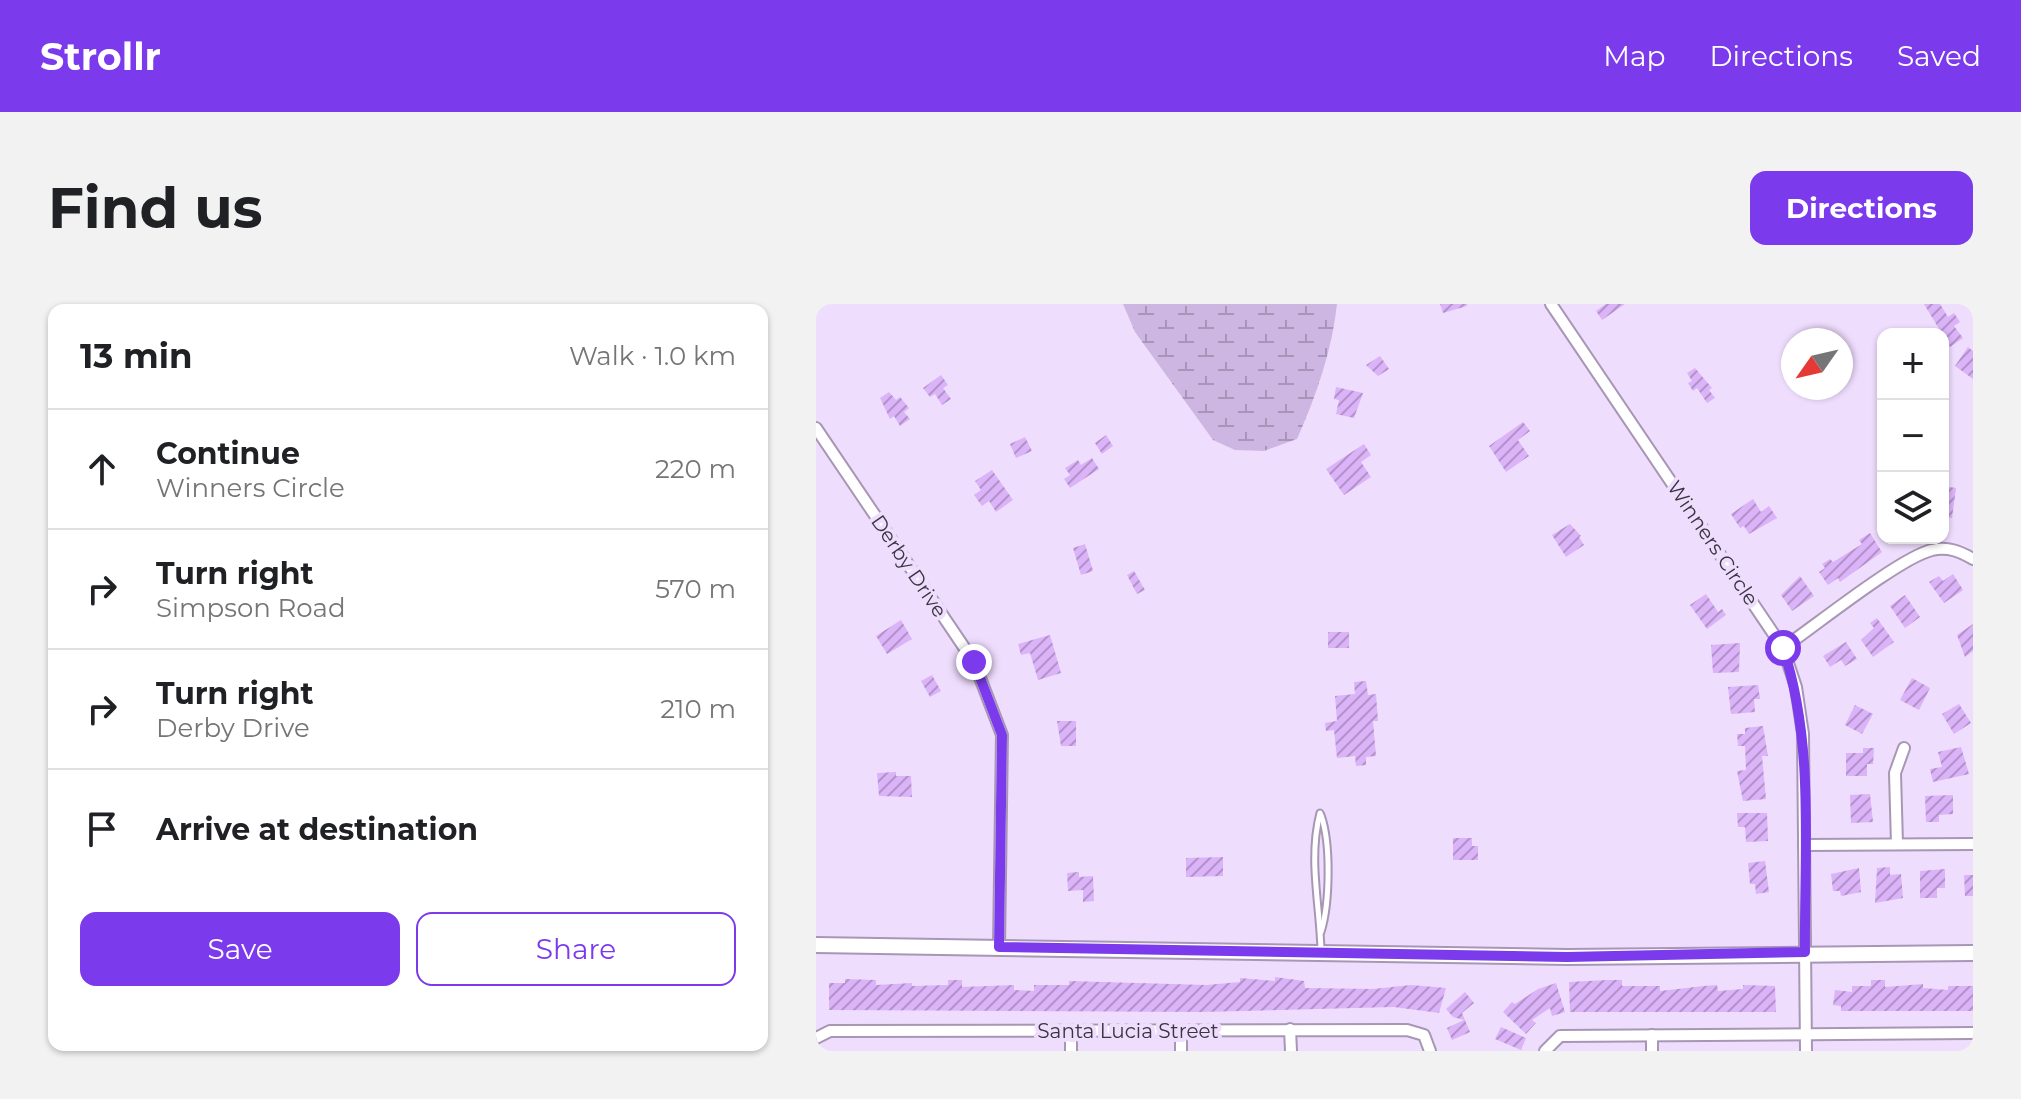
<!DOCTYPE html>
<html lang="en">
<head>
<meta charset="utf-8">
<style>
	body { margin:0; font-family:Montserrat,sans-serif; background:#f2f2f2; color:#202124 }
	.controls { position:absolute; right:24px; top:24px; display:grid; overflow:hidden; border-radius:16px; box-shadow:0 2px 6px #0004 }
	.controls button { width:72px; height:72px; display:grid; place-items:center; padding:0; border:0; border-bottom:2px solid #e0e0e0; background:#fff; color:#202124; font:40px sans-serif }
	.compass { position:absolute; left:965px; top:24px; width:72px; height:72px; border-radius:50%; background:#fff; box-shadow:0 2px 6px #0004; rotate:236deg }
	.stop { position:absolute; width:24px; height:24px; margin:-18px; border:6px solid #7c3aed; border-radius:50%; background:#fff }
	.stop.end { background:#7c3aed; border-color:#fff; box-shadow:0 2px 8px #0008 }
	.list { margin:0; padding:0; list-style:none }
	h2 { display:flex; justify-content:space-between; align-items:center; height:104px; margin:0; padding:0 32px; font-size:34px }
	h2 small { font-size:26px; font-weight:400; color:#757577 }
	.list li { display:grid; grid-template-columns:52px 1fr auto; gap:24px; align-items:center; box-sizing:border-box; height:120px; padding:0 32px; border-top:2px solid #e0e0e0 }
	.list b { display:block; font-size:30px; white-space:nowrap }
	.list p { margin:0; font-size:26px; white-space:nowrap; color:#757577 }
	.list em { font-size:26px; font-style:normal; color:#757577 }
	.actions { display:flex; gap:16px; padding:24px 32px }
	.actions a { flex:1; padding:18px 0; border:2px solid #7c3aed; border-radius:16px; text-align:center; font-size:28px; color:#7c3aed }
	.actions .main { background:#7c3aed; color:#fff }
	.icon { flex:none; width:44px; height:44px; fill:none; stroke:currentColor; stroke-width:2; stroke-linecap:round; stroke-linejoin:round }
	.map { position:relative; flex:none; width:1157px; height:747px; overflow:hidden; border-radius:16px }
	header { display:flex; align-items:center; gap:48px; box-sizing:border-box; height:112px; padding:0 40px; background:#7c3aed; color:#fff }
	header strong { font-size:38px }
	nav { display:flex; gap:44px; margin-inline-start:auto; font-size:28px }
	.intro { display:flex; align-items:center; justify-content:space-between; box-sizing:border-box; height:192px; padding:0 48px }
	h1 { margin:0; font-size:56px }
	.button { padding:20px 36px; border-radius:16px; background:#7c3aed; color:#fff; font-size:28px; font-weight:700 }
	main { display:flex; gap:48px; padding:0 48px }
	aside { flex:1; background:#fff; border-radius:16px; box-shadow:0 2px 6px #0004 }
	.map>svg:first-child { display:block }
	.wetland { fill:url(#wetland-marsh) }
	.building { fill:url(#building-hatch) }
	.lines { fill:none; stroke-linecap:round; stroke-linejoin:round }
	.lane-casing { stroke:#a896b5; stroke-width:9 }
	.street-casing { stroke:#a896b5; stroke-width:14 }
	.secondary-casing { stroke:#a896b5; stroke-width:18 }
	.lane { stroke:#fff; stroke-width:5 }
	.street { stroke:#fff; stroke-width:10 }
	.secondary { stroke:#fff; stroke-width:14 }
	.route { stroke:#7c3aed; stroke-width:10 }
	.labels { text-anchor:middle; dominant-baseline:central; stroke-width:8; stroke-linejoin:round; paint-order:stroke }
	.street-label { font-size:20px; fill:#3a3340; stroke:#efddfe }
</style>
</head>
<body>
<header>
<strong>Strollr</strong>
<nav><a>Map</a><a>Directions</a><a>Saved</a></nav>
</header>
<div class="intro"><h1>Find us</h1><a class="button">Directions</a></div>
<main>
<aside>
<h2>13 min<small>Walk · 1.0 km</small></h2>
<ul class="list">
<li><svg class="icon" aria-label="ahead" viewBox="0 0 24 24"><path d="M12 20V5M6 11l6-6 6 6"/></svg><div><b>Continue</b><p>Winners Circle</p></div><em>220 m</em></li>
<li><svg class="icon" aria-label="right" viewBox="0 0 24 24"><path d="M7 20v-9h11M14 6l5 5-5 5"/></svg><div><b>Turn right</b><p>Simpson Road</p></div><em>570 m</em></li>
<li><svg class="icon" aria-label="right" viewBox="0 0 24 24"><path d="M7 20v-9h11M14 6l5 5-5 5"/></svg><div><b>Turn right</b><p>Derby Drive</p></div><em>210 m</em></li>
<li><svg class="icon" aria-label="arrive" viewBox="0 0 24 24"><path d="M6 21V4h12l-3 4 3 4H6"/></svg><div><b>Arrive at destination</b></div></li>
</ul>
<div class="actions"><a class="main">Save</a><a>Share</a></div>
</aside>
<div class="map">
<svg width="1157" height="747" viewBox="0 0 1157 747">
	<defs>
		<pattern id="wetland-marsh" width="20" height="14" patternUnits="userSpaceOnUse" patternTransform="scale(2)"><rect width="20" height="14" fill="#ceb6e2"/><path d="M1 5h8M5 5V1M11 12h8M15 12V8" fill="none" stroke="#a895b9"/></pattern>
		<pattern id="building-hatch" width="6" height="6" patternUnits="userSpaceOnUse" patternTransform="scale(2)"><rect width="6" height="6" fill="#dbb3f8"/><path d="M-1 1l2-2M0 6l6-6M5 7l2-2" fill="none" stroke="#b392ca"/></pattern>
	</defs>
	<rect width="100%" height="100%" fill="#efddfe"/>
	<path class="wetland" d="M307,0H521C516,47 500,92 481,135L448,147L419,146L397,136L319,28Z"/>
	<g class="building">
		<polygon points="624,0 651,0 651,2 627,9"/>
		<polygon points="790,0 809,0 786,16 780,7"/>
		<polygon points="1108,0 1124,0 1132,13 1138,9 1144,18 1138,22 1147,34 1134,43"/>
		<polygon points="1152,43 1157,47 1157,75 1139,62"/>
		<polygon points="564,52 573,65 562,72 550,61"/>
		<polygon points="879,64 896,84 893,86 899,94 891,99 881,84 877,87 872,79 876,77 871,69"/>
		<polygon points="125,71 132,81 127,84 135,95 126,101 119,90 114,93 107,84"/>
		<polygon points="520,83 547,89 538,114 520,110 523,96 518,95"/>
		<polygon points="73,88 80,96 84,93 93,104 88,108 94,115 84,122 78,112 74,115 64,94"/>
		<polygon points="707,118 714,127 702,136 713,152 690,168 673,142"/>
		<polygon points="290,131 297,142 286,150 279,139"/>
		<polygon points="209,133 216,147 200,154 194,140"/>
		<polygon points="548,140 555,151 545,158 555,173 528,191 510,165"/>
		<polygon points="276,154 283,165 254,184 248,175 254,171 249,164 262,156 265,161"/>
		<polygon points="176,166 197,196 180,208 173,197 166,202 158,191 165,186 159,177"/>
		<polygon points="1127,182 1140,184 1136,214 1127,213"/>
		<polygon points="937,195 945,208 953,202 961,214 933,230 928,222 924,224 915,210"/>
		<polygon points="754,220 765,232 763,233 768,241 750,253 736,231"/>
		<polygon points="1054,229 1066,248 1024,278 1022,274 1012,281 1003,268 1009,264 1006,260 1014,255 1017,258 1022,255 1046,240 1043,236"/>
		<polygon points="269,240 277,267 265,271 257,244"/>
		<polygon points="318,267 329,286 321,290 311,271"/>
		<polygon points="1137,270 1147,286 1128,299 1113,278 1123,272 1127,277"/>
		<polygon points="984,272 998,292 976,307 965,291"/>
		<polygon points="890,290 902,308 906,305 910,311 891,325 874,301"/>
		<polygon points="1089,291 1104,313 1089,324 1074,302"/>
		<polygon points="1061,314 1078,338 1057,353 1045,336 1058,324 1054,319"/>
		<polygon points="85,316 96,335 71,350 60,332"/>
		<polygon points="1157,320 1157,347 1149,353 1141,331"/>
		<rect x="512" y="328" width="21" height="16"/>
		<polygon points="234,331 245,369 222,376 214,349 205,351 202,340"/>
		<polygon points="1030,338 1041,355 1029,362 1025,356 1014,363 1007,352"/>
		<polygon points="924,339 923,368 897,369 895,341"/>
		<polygon points="116,371 125,387 114,393 105,377"/>
		<polygon points="1096,374 1114,384 1103,406 1084,396"/>
		<polygon points="550,377 552,391 560,390 562,417 557,417 560,452 550,453 550,461 540,462 539,452 521,454 518,426 510,427 509,419 521,417 519,392 539,390 538,378"/>
		<polygon points="942,381 944,395 938,395 939,408 915,410 912,383"/>
		<polygon points="1143,400 1155,419 1138,430 1126,410"/>
		<polygon points="1039,401 1057,410 1046,430 1029,421"/>
		<polygon points="241,417 260,417 260,442 245,442"/>
		<polygon points="947,422 952,452 946,452 950,495 927,497 921,467 930,466 929,442 922,442 921,430 929,430 929,424"/>
		<polygon points="1145,443 1153,470 1117,478 1114,465 1126,463 1122,448"/>
		<polygon points="1047,444 1058,444 1057,460 1051,460 1051,472 1030,472 1030,449 1047,449"/>
		<polygon points="80,468 80,472 95,472 96,493 63,492 61,469"/>
		<polygon points="1054,490 1057,518 1035,519 1034,491"/>
		<polygon points="1137,491 1137,510 1123,511 1123,518 1110,518 1109,492"/>
		<polygon points="921,509 951,509 952,537 930,538 929,523 922,523"/>
		<polygon points="637,534 656,534 656,542 662,542 662,556 637,556"/>
		<polygon points="407,553 407,572 370,573 370,554"/>
		<polygon points="949,557 953,588 940,590 939,580 934,580 932,559"/>
		<polygon points="1074,563 1074,571 1085,570 1087,594 1059,599 1061,564"/>
		<polygon points="1043,564 1045,588 1025,592 1024,587 1017,587 1015,570"/>
		<polygon points="1129,565 1129,584 1121,584 1121,594 1104,594 1104,567"/>
		<polygon points="263,568 263,573 277,572 278,597 267,598 267,586 252,587 251,569"/>
		<polygon points="1148,571 1157,571 1157,592 1149,592"/>
		<polygon points="459,673 488,677 489,684 557,685 595,681 630,684 623,709 578,703 386,708 13,706 13,679 29,679 29,675 60,676 60,681 96,679 96,682 132,681 132,676 146,676 146,683 198,681 198,686 218,687 218,681 253,681 253,677 390,681 424,678 424,674 459,677"/>
		<polygon points="792,676 806,676 806,682 844,682 844,687 888,682 901,681 902,687 927,685 927,681 959,682 960,708 754,708 753,678"/>
		<polygon points="1055,676 1069,676 1069,683 1107,680 1107,684 1132,686 1132,682 1157,682 1157,707 1025,707 1025,702 1017,701 1019,686 1036,688 1036,682 1055,682"/>
		<polygon points="740,679 749,708 736,712 734,704 716,716 720,719 710,730 687,708 696,698 699,700 722,685"/>
		<polygon points="649,688 658,699 646,709 654,728 636,736 631,724 648,716 637,713 630,705"/>
		<polygon points="685,723 710,734 705,746 679,735"/>
	</g>
	<g class="lines">
		<defs>
			<g id="lane">
				<path d="M504,509C492,555 504,601 505,647"/>
				<path d="M505,511C515,539 514,599 505,628"/>
			</g>
			<g id="street">
				<polyline points="735,0 967,344 980,383 987,430 990,747"/>
				<polyline points="0,124 158,358 186,431 183,643"/>
				<path d="M967,344C999,322 1085,253 1116,246C1132,242 1145,248 1157,255"/>
				<polyline points="1081,540 1079,469 1088,444"/>
				<polyline points="988,541 1157,540"/>
				<polyline points="474,725 475,747"/>
				<polyline points="365,729 365,747"/>
				<polyline points="836,731 836,747"/>
				<polyline points="0,734 14,727 591,726 608,731 614,747"/>
				<polyline points="255,747 255,727"/>
				<polyline points="729,747 744,732 1157,729"/>
			</g>
			<polyline id="secondary" points="0,641 751,653 1157,649"/>
		</defs>
		<use href="#lane" class="lane-casing"/>
		<use href="#street" class="street-casing"/>
		<use href="#secondary" class="secondary-casing"/>
		<use href="#lane" class="lane"/>
		<use href="#street" class="street"/>
		<use href="#secondary" class="secondary"/>
	</g>
	<g class="lines">
		<path class="route" d="M158,358L186,431L183,643L751,653L989,648C988,548 999,440 967,344"/>
	</g>
	<g class="labels">
		<g class="street-label">
			<text transform="translate(897 239) rotate(56)">Winners Circle</text>
			<text transform="translate(93 262) rotate(56)">Derby Drive</text>
			<text x="312" y="727">Santa Lucia Street</text>
		</g>
	</g>
</svg>
<div class="controls">
<button>+</button>
<button>−</button>
<button><svg class="icon" aria-label="layers" viewBox="0 0 24 24"><path d="M12 4l9 5-9 5-9-5zM3 14l9 5 9-5"/></svg></button>
</div>
<svg class="compass" viewBox="-18 -18 36 36"><path d="M0-13l5 13h-10z" fill="#e53935"/><path d="M0 13l5-13h-10z" fill="#757577"/></svg>
<div class="stop" style="left:967px;top:344px"></div>
<div class="stop end" style="left:158px;top:358px"></div>
</div>
</main>
</body>
</html>
